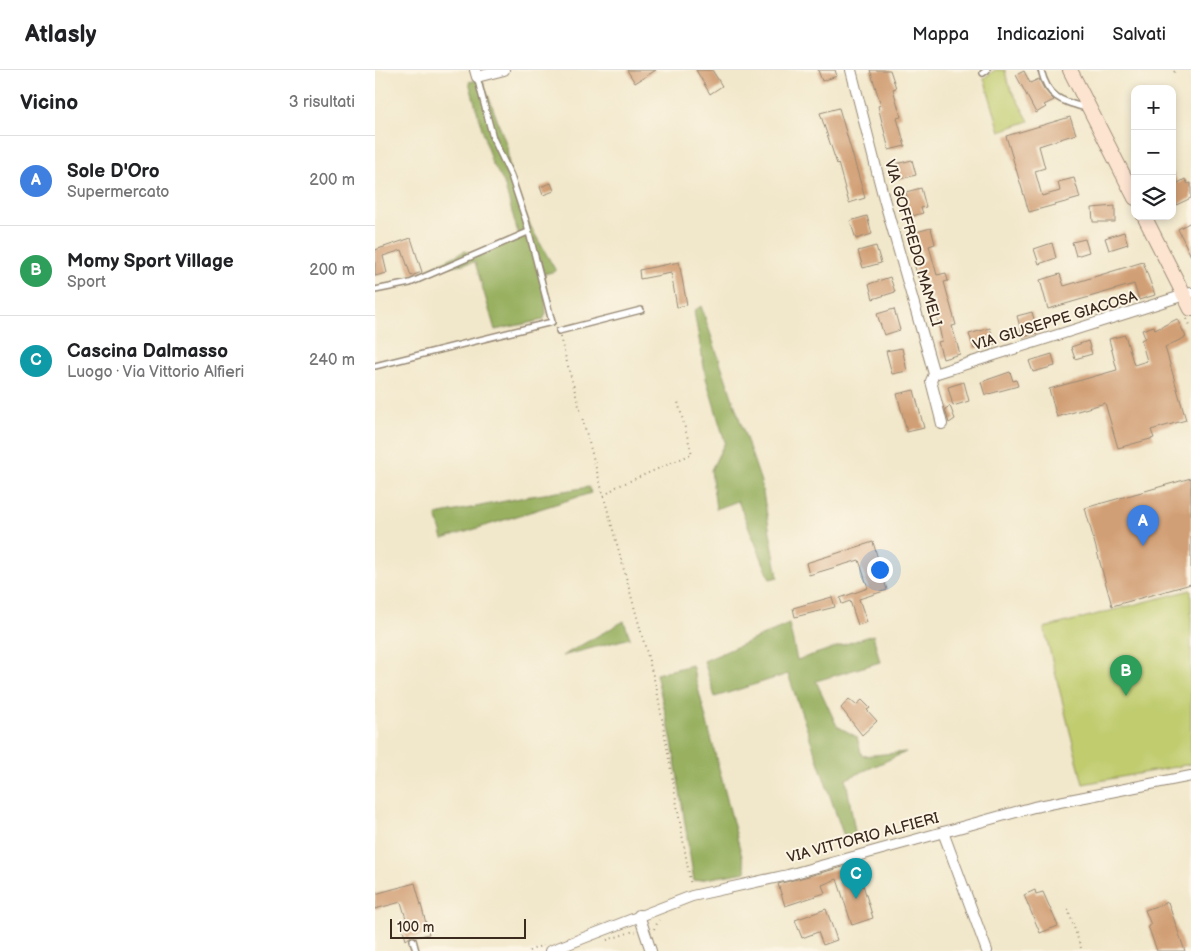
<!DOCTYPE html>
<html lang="it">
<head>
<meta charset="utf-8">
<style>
	body { margin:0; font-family:"Balsamiq Sans",sans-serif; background:#f2f2f2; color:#202124 }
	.controls { position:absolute; right:15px; top:15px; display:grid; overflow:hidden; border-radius:10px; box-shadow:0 2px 8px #0003 }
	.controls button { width:45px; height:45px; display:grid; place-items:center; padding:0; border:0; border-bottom:1px solid #e0e0e0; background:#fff; color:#202124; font:25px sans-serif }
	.scale { position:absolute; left:15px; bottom:12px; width:136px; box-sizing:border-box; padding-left:5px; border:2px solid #3b2a1e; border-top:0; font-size:14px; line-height:18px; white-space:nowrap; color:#3b2a1e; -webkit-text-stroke:4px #fcf5e5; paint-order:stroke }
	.you { position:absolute; left:504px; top:499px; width:18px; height:18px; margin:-12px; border:4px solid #fff; border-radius:50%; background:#1a73e8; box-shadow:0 0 0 8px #1a73e833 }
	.badge { display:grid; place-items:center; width:32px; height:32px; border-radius:50%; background:#2563eb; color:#fff; font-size:16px; font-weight:700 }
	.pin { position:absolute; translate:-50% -41px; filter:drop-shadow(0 1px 2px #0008) }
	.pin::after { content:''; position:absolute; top:26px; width:18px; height:15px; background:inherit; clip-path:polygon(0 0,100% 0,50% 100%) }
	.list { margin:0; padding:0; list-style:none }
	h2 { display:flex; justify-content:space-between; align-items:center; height:65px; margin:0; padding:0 20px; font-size:21px }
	h2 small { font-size:16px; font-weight:400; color:#757577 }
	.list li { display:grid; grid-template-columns:32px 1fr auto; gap:15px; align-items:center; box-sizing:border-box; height:90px; padding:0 20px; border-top:1px solid #e0e0e0 }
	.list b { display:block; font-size:19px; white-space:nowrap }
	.list p { margin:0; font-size:16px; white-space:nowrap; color:#757577 }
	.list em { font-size:16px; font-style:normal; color:#757577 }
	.icon { flex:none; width:28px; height:28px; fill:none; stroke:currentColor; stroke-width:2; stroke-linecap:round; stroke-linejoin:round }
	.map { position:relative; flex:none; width:816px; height:881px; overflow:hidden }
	header { display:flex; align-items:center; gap:30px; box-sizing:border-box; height:70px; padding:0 25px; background:#fff; border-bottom:1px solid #e0e0e0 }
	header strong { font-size:24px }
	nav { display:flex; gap:28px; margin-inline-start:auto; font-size:18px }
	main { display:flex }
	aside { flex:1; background:#fff }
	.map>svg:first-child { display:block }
	.green { fill:#c0cc6e; stroke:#7e7b46 }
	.forest { fill:#98b061; stroke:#6a6d40 }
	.building { fill:#d19f75 }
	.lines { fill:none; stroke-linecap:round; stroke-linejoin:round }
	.service-casing { stroke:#968874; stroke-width:8 }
	.minor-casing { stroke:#968874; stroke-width:12 }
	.secondary-casing { stroke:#968874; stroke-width:16 }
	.path { stroke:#968874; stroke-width:2; stroke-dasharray:1 4; stroke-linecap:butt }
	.service { stroke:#fff; stroke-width:5 }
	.minor { stroke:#fff; stroke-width:10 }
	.secondary { stroke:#fde4d1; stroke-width:14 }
	.labels { text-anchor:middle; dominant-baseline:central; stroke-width:4; stroke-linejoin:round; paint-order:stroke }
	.street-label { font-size:15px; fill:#3b2a1e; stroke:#fcf5e5 }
</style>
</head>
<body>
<header>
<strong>Atlasly</strong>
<nav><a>Mappa</a><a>Indicazioni</a><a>Salvati</a></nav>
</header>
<main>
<aside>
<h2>Vicino<small>3 risultati</small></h2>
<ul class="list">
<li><span class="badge" style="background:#3f7fe0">A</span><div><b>Sole D'Oro</b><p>Supermercato</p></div><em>200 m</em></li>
<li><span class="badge" style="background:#2e9e5b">B</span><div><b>Momy Sport Village</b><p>Sport</p></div><em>200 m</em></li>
<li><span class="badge" style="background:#0f9aa8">C</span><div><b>Cascina Dalmasso</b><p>Luogo · Via Vittorio Alfieri</p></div><em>240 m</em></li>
</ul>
</aside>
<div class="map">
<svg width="816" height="881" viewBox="0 0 816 881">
	<rect width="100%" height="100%" fill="#fcf5e5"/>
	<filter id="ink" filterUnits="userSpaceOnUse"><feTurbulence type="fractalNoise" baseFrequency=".02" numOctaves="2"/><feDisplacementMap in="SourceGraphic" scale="10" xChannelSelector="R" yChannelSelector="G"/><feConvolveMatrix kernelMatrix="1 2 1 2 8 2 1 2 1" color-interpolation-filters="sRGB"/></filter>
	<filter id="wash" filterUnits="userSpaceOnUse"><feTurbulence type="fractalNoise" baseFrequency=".0096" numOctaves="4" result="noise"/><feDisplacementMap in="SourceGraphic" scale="20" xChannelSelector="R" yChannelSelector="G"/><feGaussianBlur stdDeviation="1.12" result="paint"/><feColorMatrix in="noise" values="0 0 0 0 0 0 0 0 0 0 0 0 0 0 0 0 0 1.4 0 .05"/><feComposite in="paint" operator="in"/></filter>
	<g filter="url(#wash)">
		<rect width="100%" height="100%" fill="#f1e7ca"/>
		<g class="green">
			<polygon points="620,0 630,0 633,14 654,51 625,61 609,8"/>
			<polygon points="816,520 816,694 708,714 669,558"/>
		</g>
		<g class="forest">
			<polygon points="107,9 132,76 136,115 158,161 181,201 169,204 171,244 168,250 120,260 100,192 51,200 90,181 104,186 144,167 129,113 116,91 94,12"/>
			<polygon points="326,236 386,412 403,507 395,509 363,431 341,439 336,400 350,372 331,308 319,241"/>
			<polygon points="214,417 216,423 68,469 61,445 150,427"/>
			<polygon points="249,551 255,568 187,586"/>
			<polygon points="414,554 422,590 498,565 505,592 441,611 462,656 482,667 487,686 531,682 471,709 481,768 468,764 413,604 340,627 329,591"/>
			<polygon points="317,595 371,802 319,811 297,671 281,604"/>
		</g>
		<g id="blocks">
			<g class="building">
				<polygon points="252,0 281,0 260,13"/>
				<polygon points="321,0 337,0 347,16 335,24"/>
				<polygon points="443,0 460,0 462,6 447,11"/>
				<polygon points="495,0 515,0 521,18 518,19 526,47 522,48 530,76 514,80 503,36 506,35"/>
				<polygon points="649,1 655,13 664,9 669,19 679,30 669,35 671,37 661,43 641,5"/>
				<polygon points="464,38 490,128 474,133 463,93 462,94 445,43"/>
				<polygon points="695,47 701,64 664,76 670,98 660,101 667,126 685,121 683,112 699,108 705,128 654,142 631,66"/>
				<polygon points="537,90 541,105 525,109 521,94"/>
				<polygon points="797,101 803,113 810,109 813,114 816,113 816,128 797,137"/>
				<polygon points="176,113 179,121 168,125 165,117"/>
				<polygon points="546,118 551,137 546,138 548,143 534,147 530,131 533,130 531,122"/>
				<polygon points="740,136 740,152 718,152 717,138"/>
				<polygon points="492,146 497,164 481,169 475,151"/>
				<polygon points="816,152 816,186 803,159"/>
				<polygon points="556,158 560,174 554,176 562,205 571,203 573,211 569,212 581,255 577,256 585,284 568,289 563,272 567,271 558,228 556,228 550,206 543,208 539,193 549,190 541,162"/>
				<polygon points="749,162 753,174 734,180 730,168"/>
				<polygon points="36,168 47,202 36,206 27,180 8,186 12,203 0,206 0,180"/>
				<polygon points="710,169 714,182 701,186 697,172"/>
				<polygon points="677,173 681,188 664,194 659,179"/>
				<polygon points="501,176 506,193 488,198 483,181"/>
				<polygon points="304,192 312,235 302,237 296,203 265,209 264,200"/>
				<polygon points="768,192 780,225 764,230 759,214 673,239 665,210 685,204 689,216"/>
				<polygon points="515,207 520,222 498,229 494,214"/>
				<polygon points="519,239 525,260 509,265 502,244"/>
				<polygon points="657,242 663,263 648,267 642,246"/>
				<polygon points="802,249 811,267 790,277 811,350 776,360 779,368 743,378 730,333 682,347 674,319 742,300 734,269 750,265 759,295 772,291 766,270 770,268 767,260 779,256 780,260"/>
				<polygon points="615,258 620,274 599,279 594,264"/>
				<polygon points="713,271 717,284 700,289 696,277"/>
				<polygon points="527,278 532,301 517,304 511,281"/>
				<polygon points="677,284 680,296 658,302 654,291"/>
				<polygon points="635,302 638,311 641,310 643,316 610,325 606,312"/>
				<polygon points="589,312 594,331 578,336 573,317"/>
				<polygon points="539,320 549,358 532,362 522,324"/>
				<polygon points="575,336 580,349 574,353 570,339"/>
				<polygon points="816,408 816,514 737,536 710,438"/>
				<polygon points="498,472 512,520 484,529 492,552 483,555 475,531 467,534 465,528 493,518 484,490 434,505 431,493"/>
				<polygon points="457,527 460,537 420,547 418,538"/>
				<polygon points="474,629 481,635 487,630 495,638 492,640 502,651 487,665 466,638"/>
				<polygon points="472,796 476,808 485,805 498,848 477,855 462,809 447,815 450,823 410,836 403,814"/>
				<polygon points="40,813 54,864 41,867 36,866 31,870 27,856 33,855 26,832 0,839 0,824"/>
				<polygon points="660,820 661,824 668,822 683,856 665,863 649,825"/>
				<polygon points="793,832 798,847 810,881 782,881 773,856 776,855 770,840"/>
				<polygon points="451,839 462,870 448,875 443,862 427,868 420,850"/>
			</g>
		</g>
	</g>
	<g filter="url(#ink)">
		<use href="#blocks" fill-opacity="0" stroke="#968874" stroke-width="1"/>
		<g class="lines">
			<defs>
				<g id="service">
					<path d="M666,0C673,28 686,31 711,38"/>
					<polyline points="608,3 612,0"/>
					<polyline points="0,220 35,213 153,162"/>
					<polyline points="184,261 266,240"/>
					<polyline points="0,296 177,252 151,151 136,106 118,68 102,7"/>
					<polyline points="38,870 41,881"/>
				</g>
				<g id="minor">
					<polyline points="100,0 102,7 129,0"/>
					<polyline points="476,0 509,129 559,304 556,311 567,354"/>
					<polyline points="559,304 816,223"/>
					<polyline points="568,762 612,881"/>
					<polyline points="264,845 276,881"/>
					<polyline points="175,881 317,826 413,805 659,737 816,706"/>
				</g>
				<g id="secondary">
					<polyline points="695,0 760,128"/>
					<polyline points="769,146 816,239"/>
				</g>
			</defs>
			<use href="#service" class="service-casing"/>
			<use href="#minor" class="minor-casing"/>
			<use href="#secondary" class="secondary-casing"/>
			<g class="path">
				<polyline points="799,2 801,0"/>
				<polyline points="812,249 816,257"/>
				<polyline points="185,267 282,620 316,816"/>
				<polyline points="229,426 241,417 317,384 303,332"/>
				<polyline points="693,839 707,881"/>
				<polyline points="279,859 284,850"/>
				<polyline points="232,870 256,862 261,862"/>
				<polyline points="154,881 168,875"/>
			</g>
			<use href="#service" class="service"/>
			<use href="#minor" class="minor"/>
			<use href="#secondary" class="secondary"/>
		</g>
	</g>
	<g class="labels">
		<g class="street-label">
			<text transform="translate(538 173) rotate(74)">VIA GOFFREDO MAMELI</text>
			<text transform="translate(680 251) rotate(-17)">VIA GIUSEPPE GIACOSA</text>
			<text transform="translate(488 768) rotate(-15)">VIA VITTORIO ALFIERI</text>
		</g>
	</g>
</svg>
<div class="controls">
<button>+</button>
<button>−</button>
<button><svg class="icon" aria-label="layers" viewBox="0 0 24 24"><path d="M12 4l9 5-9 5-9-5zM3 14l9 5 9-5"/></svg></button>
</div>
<div class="scale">100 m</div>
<div class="you"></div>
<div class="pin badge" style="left:768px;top:476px;background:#3f7fe0">A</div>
<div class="pin badge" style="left:751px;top:626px;background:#2e9e5b">B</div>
<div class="pin badge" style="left:481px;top:829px;background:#0f9aa8">C</div>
</div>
</main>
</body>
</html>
